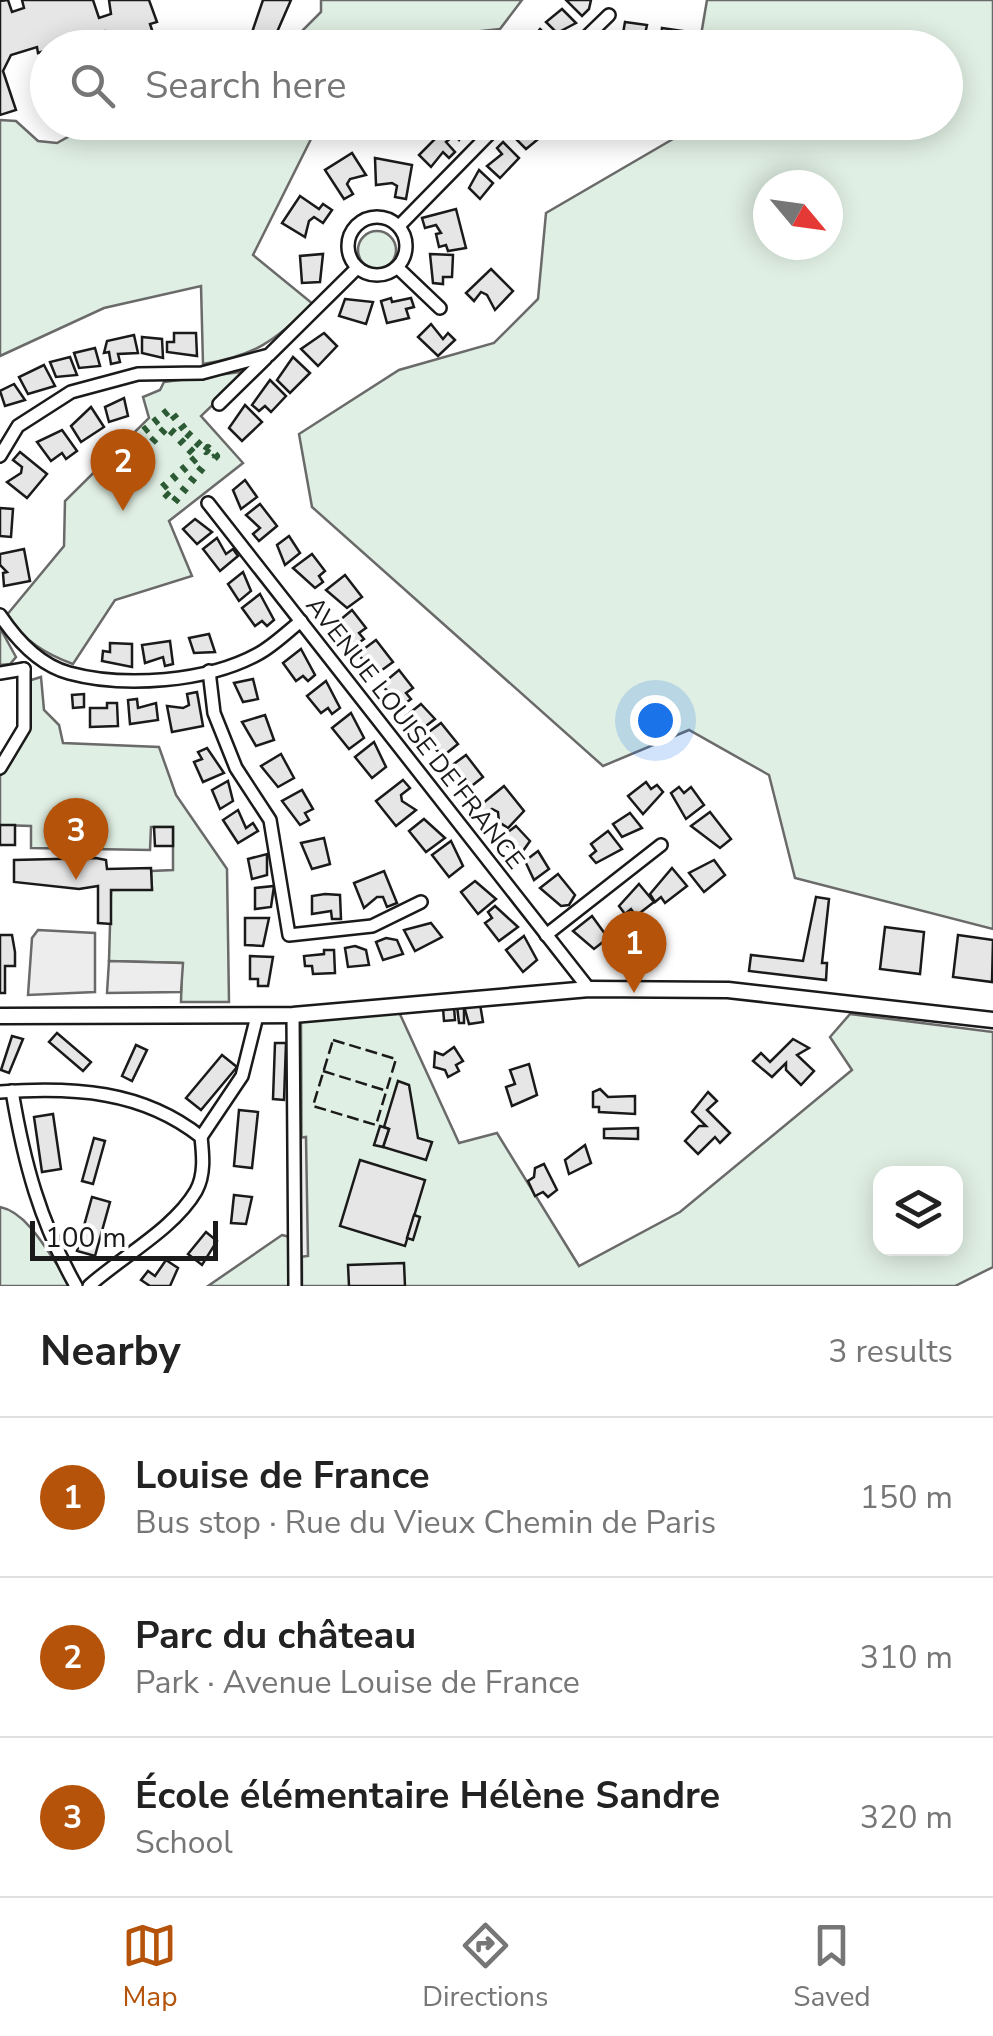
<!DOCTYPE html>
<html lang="en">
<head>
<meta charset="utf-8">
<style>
	body { margin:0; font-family:"Nunito Sans",sans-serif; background:#f2f2f2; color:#222 }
	.controls { position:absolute; right:30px; bottom:30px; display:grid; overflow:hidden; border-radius:20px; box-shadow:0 5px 25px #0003 }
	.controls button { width:90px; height:90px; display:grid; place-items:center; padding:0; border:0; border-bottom:2px solid #e0e0e0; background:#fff; color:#222; font:50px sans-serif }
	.compass { position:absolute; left:753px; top:170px; width:90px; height:90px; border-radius:50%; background:#fff; box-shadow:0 5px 25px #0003; rotate:119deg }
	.scale { position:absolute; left:30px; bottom:25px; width:188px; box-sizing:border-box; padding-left:10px; border:5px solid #1a1a1a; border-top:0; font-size:28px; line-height:35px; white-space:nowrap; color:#1a1a1a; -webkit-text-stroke:8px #fff; paint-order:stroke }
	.you { position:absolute; left:655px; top:720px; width:35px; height:35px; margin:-25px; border:8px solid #fff; border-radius:50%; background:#1a73e8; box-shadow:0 0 0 15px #1a73e833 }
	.badge { display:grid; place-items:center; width:65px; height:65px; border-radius:50%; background:#b45309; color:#fff; font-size:32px; font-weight:700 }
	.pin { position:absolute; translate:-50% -82px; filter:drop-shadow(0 2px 5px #0008) }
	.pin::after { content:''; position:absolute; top:52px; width:35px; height:30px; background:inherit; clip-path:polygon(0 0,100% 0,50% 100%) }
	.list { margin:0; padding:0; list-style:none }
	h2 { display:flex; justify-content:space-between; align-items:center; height:130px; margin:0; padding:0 40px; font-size:42px }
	h2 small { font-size:32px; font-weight:400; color:#767676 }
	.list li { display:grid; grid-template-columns:65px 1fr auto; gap:30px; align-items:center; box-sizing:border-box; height:160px; padding:0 40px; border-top:2px solid #e0e0e0 }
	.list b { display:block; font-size:38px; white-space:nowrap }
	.list p { margin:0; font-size:32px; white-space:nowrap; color:#767676 }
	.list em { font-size:32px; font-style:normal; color:#767676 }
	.icon { flex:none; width:55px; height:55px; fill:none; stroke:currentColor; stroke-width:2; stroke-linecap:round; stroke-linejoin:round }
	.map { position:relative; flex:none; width:993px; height:1286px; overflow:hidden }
	.search { position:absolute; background:#fff; box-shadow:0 5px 25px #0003; left:30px; right:30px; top:30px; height:110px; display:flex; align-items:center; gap:25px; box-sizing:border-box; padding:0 35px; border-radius:55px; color:#767676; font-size:38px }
	.sheet { height:610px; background:#fff }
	nav { display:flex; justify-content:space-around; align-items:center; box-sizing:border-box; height:140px; border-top:2px solid #e0e0e0; background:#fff; font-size:28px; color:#767676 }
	nav a { display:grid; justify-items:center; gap:5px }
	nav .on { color:#b45309 }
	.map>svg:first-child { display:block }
	.green { fill:#e0efe3; stroke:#6a6a6a; stroke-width:2.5; fill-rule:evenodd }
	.parking { fill:#ededed; stroke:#6a6a6a; stroke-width:2.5 }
	.building { fill:#e6e6e6; stroke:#1a1a1a; stroke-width:2.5 }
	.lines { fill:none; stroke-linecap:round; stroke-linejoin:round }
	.minor-casing { stroke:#1a1a1a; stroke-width:16 }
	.tertiary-casing { stroke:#1a1a1a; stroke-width:19 }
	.minor { stroke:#fff; stroke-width:11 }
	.tertiary { stroke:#fff; stroke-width:14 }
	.hedge { stroke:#2b5a34; stroke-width:8; stroke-dasharray:5 8; stroke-linecap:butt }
	.fence { stroke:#1a1a1a; stroke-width:2.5; stroke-dasharray:12 5; stroke-linecap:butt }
	.labels { text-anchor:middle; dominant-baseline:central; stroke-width:8; stroke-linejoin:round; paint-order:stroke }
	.street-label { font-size:25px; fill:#1a1a1a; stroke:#fff }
</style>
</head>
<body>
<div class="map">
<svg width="993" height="1286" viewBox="0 0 993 1286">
	<rect width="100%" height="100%" fill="#fff"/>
	<g class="green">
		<polygon points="321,0 522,0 500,29 409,39 399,47 286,47 321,12"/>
		<path d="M707,0H993V929L795,878L769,775L689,730L603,766L312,507L299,434L399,370L494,343L538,299L546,213L685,132L687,123L946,122V48L699,47ZM768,185H828V245H768Z"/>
		<path d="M0,120L16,121L38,141L57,143L93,123H319L253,255L313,304C273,341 258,355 203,364L201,286L104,308L0,356Z"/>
		<circle cx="377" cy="250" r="19"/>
		<path d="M248,371L201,416L243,463L169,521L192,576L115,600L73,664C43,653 26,641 6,616L64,546L65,501L149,418L143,397L160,390L164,382Z"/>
		<polygon points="0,628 16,657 10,664 0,665"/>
		<polygon points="41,677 44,710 59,725 63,743 159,747 176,795 227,869 229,1002 181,1002 182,963 109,961 111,890 152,889 151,871 173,870 173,827 151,827 150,850 31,848 31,826 0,825 0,776 29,728 28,681"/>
		<path d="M399,1012L459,1143L497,1133L579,1266L680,1212L852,1070L830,1037L850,1014L993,1032V1267L955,1286H302L301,1022ZM880,1174H956V1248H880Z"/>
		<path d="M0,1207C31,1213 53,1263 72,1286H0Z"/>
		<polygon points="282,1235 290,1237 290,1286 208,1286"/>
	</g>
	<g class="parking">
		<polygon points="38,930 95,933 95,992 28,995 32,938"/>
		<polygon points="109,961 183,963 181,992 107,993"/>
		<polygon points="306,1137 308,1256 299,1257 298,1138"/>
	</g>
	<g class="building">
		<polygon points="8,0 12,12 24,8 22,0 93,0 99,18 111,14 109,0 149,0 157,22 150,24 154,36 161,33 165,48 115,48 111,36 88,48 102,32 38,53 37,47 11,55 3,71 16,110 0,115 0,1"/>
		<polygon points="263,0 291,0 270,48 248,44"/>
		<polygon points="566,0 591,0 589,9 582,16"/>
		<polygon points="562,9 576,23 557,33 546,22"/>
		<polygon points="625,22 647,25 645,34 653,35 651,45 621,45"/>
		<polygon points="662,28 690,32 693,47 660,46"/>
		<polygon points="540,29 551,40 548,47 530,48 527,45"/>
		<polygon points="469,122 459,140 442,123 443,122"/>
		<polygon points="434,124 451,138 446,142 455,152 449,158 443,152 431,167 419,155 435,139 427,130"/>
		<polygon points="531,125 542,136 526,149 513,136"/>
		<polygon points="503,142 519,158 500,178 487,166 502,154 497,148"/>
		<polygon points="352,153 366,175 350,179 347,184 353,194 344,199 325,170"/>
		<polygon points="375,158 412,165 406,199 395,197 397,186 392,183 376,185"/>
		<polygon points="479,170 493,183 480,199 469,188"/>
		<polygon points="300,196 319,209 323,204 332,210 323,223 314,217 309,221 305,237 282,223"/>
		<polygon points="456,209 466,248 448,251 446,245 439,247 436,234 441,233 436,225 425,228 422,218"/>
		<polygon points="323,254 320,282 302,283 300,256"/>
		<polygon points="430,254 453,255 452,277 443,277 443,284 433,283"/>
		<polygon points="491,269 513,291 495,310 487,295 481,292 474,301 466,293"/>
		<polygon points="391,298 392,302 411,298 414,307 406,309 409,318 387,323 381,301"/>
		<polygon points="345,299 373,302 366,324 339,316"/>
		<polygon points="431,324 443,339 448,333 455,340 438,356 418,337"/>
		<polygon points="174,333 196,333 197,356 167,352 167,342 174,342"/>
		<polygon points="324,333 337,346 318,366 301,349"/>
		<polygon points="134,335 138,353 118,354 120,362 111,364 109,352 104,353 107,341"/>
		<polygon points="142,337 162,339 163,358 142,353"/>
		<polygon points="95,348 100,366 79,368 74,353"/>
		<polygon points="70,357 77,375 56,377 50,362"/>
		<polygon points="293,357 310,373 290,393 277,380"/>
		<polygon points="44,365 55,386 28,394 19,377"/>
		<polygon points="270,380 286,396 271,412 265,406 259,411 252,405"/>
		<polygon points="14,384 25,400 5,406 0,391"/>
		<polygon points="124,398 128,416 109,422 105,407"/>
		<polygon points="245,405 262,422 242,441 229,428"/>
		<polygon points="91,407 104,427 81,442 71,426"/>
		<polygon points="62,430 77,451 66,459 62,453 51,461 37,442"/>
		<polygon points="20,452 47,474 27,498 7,482 21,473 22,467 13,460"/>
		<polygon points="245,480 257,497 241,509 233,490"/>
		<polygon points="260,504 277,526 259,541 253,534 260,528 246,515"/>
		<polygon points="0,508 13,509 11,537 0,536"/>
		<polygon points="195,519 212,532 197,544 183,529"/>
		<polygon points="289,536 300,553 285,565 277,545"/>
		<polygon points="217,538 226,554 233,549 238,556 220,571 203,549"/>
		<polygon points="24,549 30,581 4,586 3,573 7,572 0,565 0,554"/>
		<polygon points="312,554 325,571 319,576 323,582 315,588 293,568"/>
		<polygon points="243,572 251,591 239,601 228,584"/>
		<polygon points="345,575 362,597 347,608 326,590"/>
		<polygon points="260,594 274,620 267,626 262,621 255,626 242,608"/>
		<polygon points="352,610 366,628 359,633 364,639 356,645 334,625"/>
		<polygon points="209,634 215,652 194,653 189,638"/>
		<polygon points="376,640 393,662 378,673 357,654"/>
		<polygon points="170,641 173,664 165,666 163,657 145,663 142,645"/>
		<polygon points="110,643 132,644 132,667 102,661 103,651 110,652"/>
		<polygon points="301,649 315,675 308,681 303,676 296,681 283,663"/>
		<polygon points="399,670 413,688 406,693 411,699 403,705 381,685"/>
		<polygon points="253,679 258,699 243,702 234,683"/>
		<polygon points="326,681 340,708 332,714 328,708 321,713 307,696"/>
		<polygon points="197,692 203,726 172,732 167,706 183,708 189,705 187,694"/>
		<polygon points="84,694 84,707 73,708 72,695"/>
		<polygon points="137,699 138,708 156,703 158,720 130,724 128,700"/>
		<polygon points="107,703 117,703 118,726 90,727 90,708 107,708"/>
		<polygon points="421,704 435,719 422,729 406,716"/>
		<polygon points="351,713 364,738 349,749 332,728"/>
		<polygon points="265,715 274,740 256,746 242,722"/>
		<polygon points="441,723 458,744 443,756 422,737"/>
		<polygon points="374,742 386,767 372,778 355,757"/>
		<polygon points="207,748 224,773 203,782 194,762 202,759 198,752"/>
		<polygon points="281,754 294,778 278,787 261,766"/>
		<polygon points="466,755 483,777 464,792 459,785 465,779 451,766"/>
		<polygon points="403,780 410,788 401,795 402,801 416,810 396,826 376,801"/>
		<polygon points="228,781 233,801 220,809 212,790"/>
		<polygon points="646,782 651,789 657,785 663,792 643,814 628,796"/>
		<polygon points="504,786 524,811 508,828 499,822 498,812 492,809 483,816 477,808"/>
		<polygon points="679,787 684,793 691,787 704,805 686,819 671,793"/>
		<polygon points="302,790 313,809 305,813 309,820 300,825 282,801"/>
		<polygon points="238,810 246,828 253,823 258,831 238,843 223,820"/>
		<polygon points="710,812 731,839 720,848 691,826"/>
		<polygon points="630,813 642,828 622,837 613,824"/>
		<polygon points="424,819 445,838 426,852 409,831"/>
		<rect x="0" y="825" width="15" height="20"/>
		<polygon points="516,826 530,841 523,851 507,846 500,838"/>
		<polygon points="154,827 173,827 173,846 155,846"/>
		<polygon points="608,831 622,849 596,863 590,856 596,851 591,844"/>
		<polygon points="324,838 330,864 312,869 301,843"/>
		<polygon points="451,841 463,866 449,877 432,855"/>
		<polygon points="538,851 549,869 534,880 525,861"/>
		<polygon points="267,854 267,875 252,879 248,859"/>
		<polygon points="96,858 106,860 107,869 151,868 152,890 111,890 111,924 98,923 98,886 79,889 14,882 14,860"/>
		<polygon points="714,860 725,875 704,892 689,873"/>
		<polygon points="672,868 687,886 665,903 661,897 655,902 650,894"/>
		<polygon points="384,871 397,903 387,907 383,897 377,897 364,908 354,883"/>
		<polygon points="558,874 575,895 569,905 561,906 540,888"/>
		<polygon points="475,881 496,899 478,914 461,892"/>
		<polygon points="639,884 654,902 636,916 631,909 625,914 619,906"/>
		<polygon points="274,886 271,907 255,909 255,888"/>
		<polygon points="325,894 340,895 341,919 332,919 331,911 312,914 312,896"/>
		<polygon points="816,897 829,899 822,963 827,963 826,980 749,971 751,955 803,961"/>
		<polygon points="495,906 518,927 499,941 485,923 492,918 488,912"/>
		<polygon points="592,916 608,938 594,949 573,931"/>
		<polygon points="245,918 269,918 263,946 245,945"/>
		<polygon points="431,923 442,937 415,951 404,930"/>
		<polygon points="885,927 924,932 920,974 880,969"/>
		<polygon points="0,935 12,935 15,952 15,966 5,966 5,993 0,993"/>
		<polygon points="958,935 993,940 992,982 953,977"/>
		<polygon points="524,936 537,960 523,972 506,950"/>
		<polygon points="386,938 397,940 403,954 383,960 376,942"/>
		<polygon points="355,946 366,950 369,965 348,967 345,948"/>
		<polygon points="324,950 334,950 335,973 313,974 312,966 305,966 304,956 324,954"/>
		<polygon points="250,956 273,957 268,986 258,986 258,979 250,979"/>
		<polygon points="480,1004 483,1022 469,1024 464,1006"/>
		<polygon points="457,1006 464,1006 464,1023 459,1023"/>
		<polygon points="454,1007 455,1020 444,1021 443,1008"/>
		<polygon points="57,1033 91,1062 83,1071 49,1042"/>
		<polygon points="12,1036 23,1039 9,1073 1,1070"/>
		<polygon points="793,1039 809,1048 797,1055 814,1071 801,1085 786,1070 786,1063 772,1077 753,1061 761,1053 770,1062"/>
		<polygon points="275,1043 286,1043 284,1100 273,1099"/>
		<polygon points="136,1045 147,1050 132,1081 122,1076"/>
		<polygon points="454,1047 463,1061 456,1065 459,1071 448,1077 445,1070 434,1067 435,1052 443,1055"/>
		<polygon points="222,1055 237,1067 201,1110 186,1098"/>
		<polygon points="529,1064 537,1095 512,1106 506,1087 515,1084 510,1070"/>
		<polygon points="398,1081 409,1085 418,1138 432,1142 426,1160 383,1147 389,1129 384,1127"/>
		<polygon points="600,1089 608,1097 635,1096 635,1114 599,1112 599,1107 593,1107 593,1092"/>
		<polygon points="708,1092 717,1101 707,1110 730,1133 720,1143 715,1137 698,1154 685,1141 699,1126 706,1126 692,1112"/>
		<polygon points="239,1110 258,1112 252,1168 234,1166"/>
		<polygon points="53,1114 61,1169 42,1172 34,1117"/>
		<polygon points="380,1126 389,1129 383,1147 374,1145"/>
		<polygon points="638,1128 638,1139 604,1138 604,1129"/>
		<polygon points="94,1138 105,1141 93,1184 82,1181"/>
		<polygon points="585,1145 591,1163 569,1174 565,1160"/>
		<polygon points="360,1160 425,1180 405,1246 340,1226"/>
		<polygon points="544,1164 557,1190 548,1197 543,1192 535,1196 528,1181 534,1177 535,1168"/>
		<polygon points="234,1195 252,1197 246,1224 231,1223"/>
		<polygon points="92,1197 110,1202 95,1256 77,1251"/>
		<polygon points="414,1215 420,1217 413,1240 407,1238"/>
		<polygon points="206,1232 217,1241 202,1265 188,1254"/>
		<polygon points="166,1260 178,1268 170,1286 150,1286 141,1280 148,1271 155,1276"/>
		<polygon points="404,1263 405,1286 349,1286 348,1265"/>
	</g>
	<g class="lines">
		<defs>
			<g id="minor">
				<polyline points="575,48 609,15"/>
				<circle cx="377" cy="246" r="29"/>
				<polyline points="399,226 501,122"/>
				<polyline points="398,268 440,308"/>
				<polyline points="219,404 266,358"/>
				<polyline points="0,456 18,426 71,392 138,374 202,373 269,355 357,268"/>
				<polyline points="208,503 589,989"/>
				<path d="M0,615C16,639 40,665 69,673C124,688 207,682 258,654C273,646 287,632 301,621"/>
				<polyline points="209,671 214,713 236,768 270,820 289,935 372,926 421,902"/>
				<polyline points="0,673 24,669"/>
				<polyline points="0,768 24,728 24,669"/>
				<polyline points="546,935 661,845"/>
				<polyline points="293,1015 295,1286"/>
				<path d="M12,1091C24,1163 40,1222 76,1286"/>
				<path d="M0,1092C73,1087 142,1090 201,1137C203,1155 205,1175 196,1191C174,1229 121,1257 89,1286"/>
				<polyline points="201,1137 242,1076 257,1016"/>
			</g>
			<polyline id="tertiary" points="0,1016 293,1015 589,989 728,990 993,1020"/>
		</defs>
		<use href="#minor" class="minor-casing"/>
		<use href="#tertiary" class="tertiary-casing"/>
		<use href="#minor" class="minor"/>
		<use href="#tertiary" class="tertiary"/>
		<g class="hedge">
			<polyline points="187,433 206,451 208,448 216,456 213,459"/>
			<polyline points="180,440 197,457 161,489 174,502 203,467"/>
			<polyline points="152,442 167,427 178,437"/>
			<polyline points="128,456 121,450 169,410 185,430"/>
			<polyline points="130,459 135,464 149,446"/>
		</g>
		<g class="fence">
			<polygon points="333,1040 396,1059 376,1125 313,1106"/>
			<polyline points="323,1071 387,1091"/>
		</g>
	</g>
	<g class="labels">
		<g class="street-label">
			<text transform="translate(415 733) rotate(52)">AVENUE LOUISE DE FRANCE</text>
		</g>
	</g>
</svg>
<div class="controls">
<button><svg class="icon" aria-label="layers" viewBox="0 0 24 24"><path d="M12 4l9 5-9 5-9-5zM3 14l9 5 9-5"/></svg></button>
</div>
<svg class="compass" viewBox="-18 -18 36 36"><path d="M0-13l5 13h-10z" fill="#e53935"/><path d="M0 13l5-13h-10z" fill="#767676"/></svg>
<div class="scale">100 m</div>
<div class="you"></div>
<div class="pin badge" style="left:634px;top:993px">1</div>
<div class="pin badge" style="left:123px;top:511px">2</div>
<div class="pin badge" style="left:76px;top:880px">3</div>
<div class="search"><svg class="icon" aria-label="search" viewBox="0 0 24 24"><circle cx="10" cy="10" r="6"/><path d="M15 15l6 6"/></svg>Search here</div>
</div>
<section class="sheet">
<h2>Nearby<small>3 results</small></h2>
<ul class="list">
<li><span class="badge">1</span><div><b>Louise de France</b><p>Bus stop · Rue du Vieux Chemin de Paris</p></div><em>150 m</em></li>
<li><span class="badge">2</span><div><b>Parc du château</b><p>Park · Avenue Louise de France</p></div><em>310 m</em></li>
<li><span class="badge">3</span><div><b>École élémentaire Hélène Sandre</b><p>School</p></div><em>320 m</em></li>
</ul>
</section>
<nav>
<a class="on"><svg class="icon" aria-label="map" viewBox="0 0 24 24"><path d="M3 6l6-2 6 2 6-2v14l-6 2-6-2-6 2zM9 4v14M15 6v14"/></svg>Map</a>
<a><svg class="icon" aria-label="directions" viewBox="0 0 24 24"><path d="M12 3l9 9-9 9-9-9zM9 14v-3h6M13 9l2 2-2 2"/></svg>Directions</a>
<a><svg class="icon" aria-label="saved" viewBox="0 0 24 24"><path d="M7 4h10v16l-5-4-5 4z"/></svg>Saved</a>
</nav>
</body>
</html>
